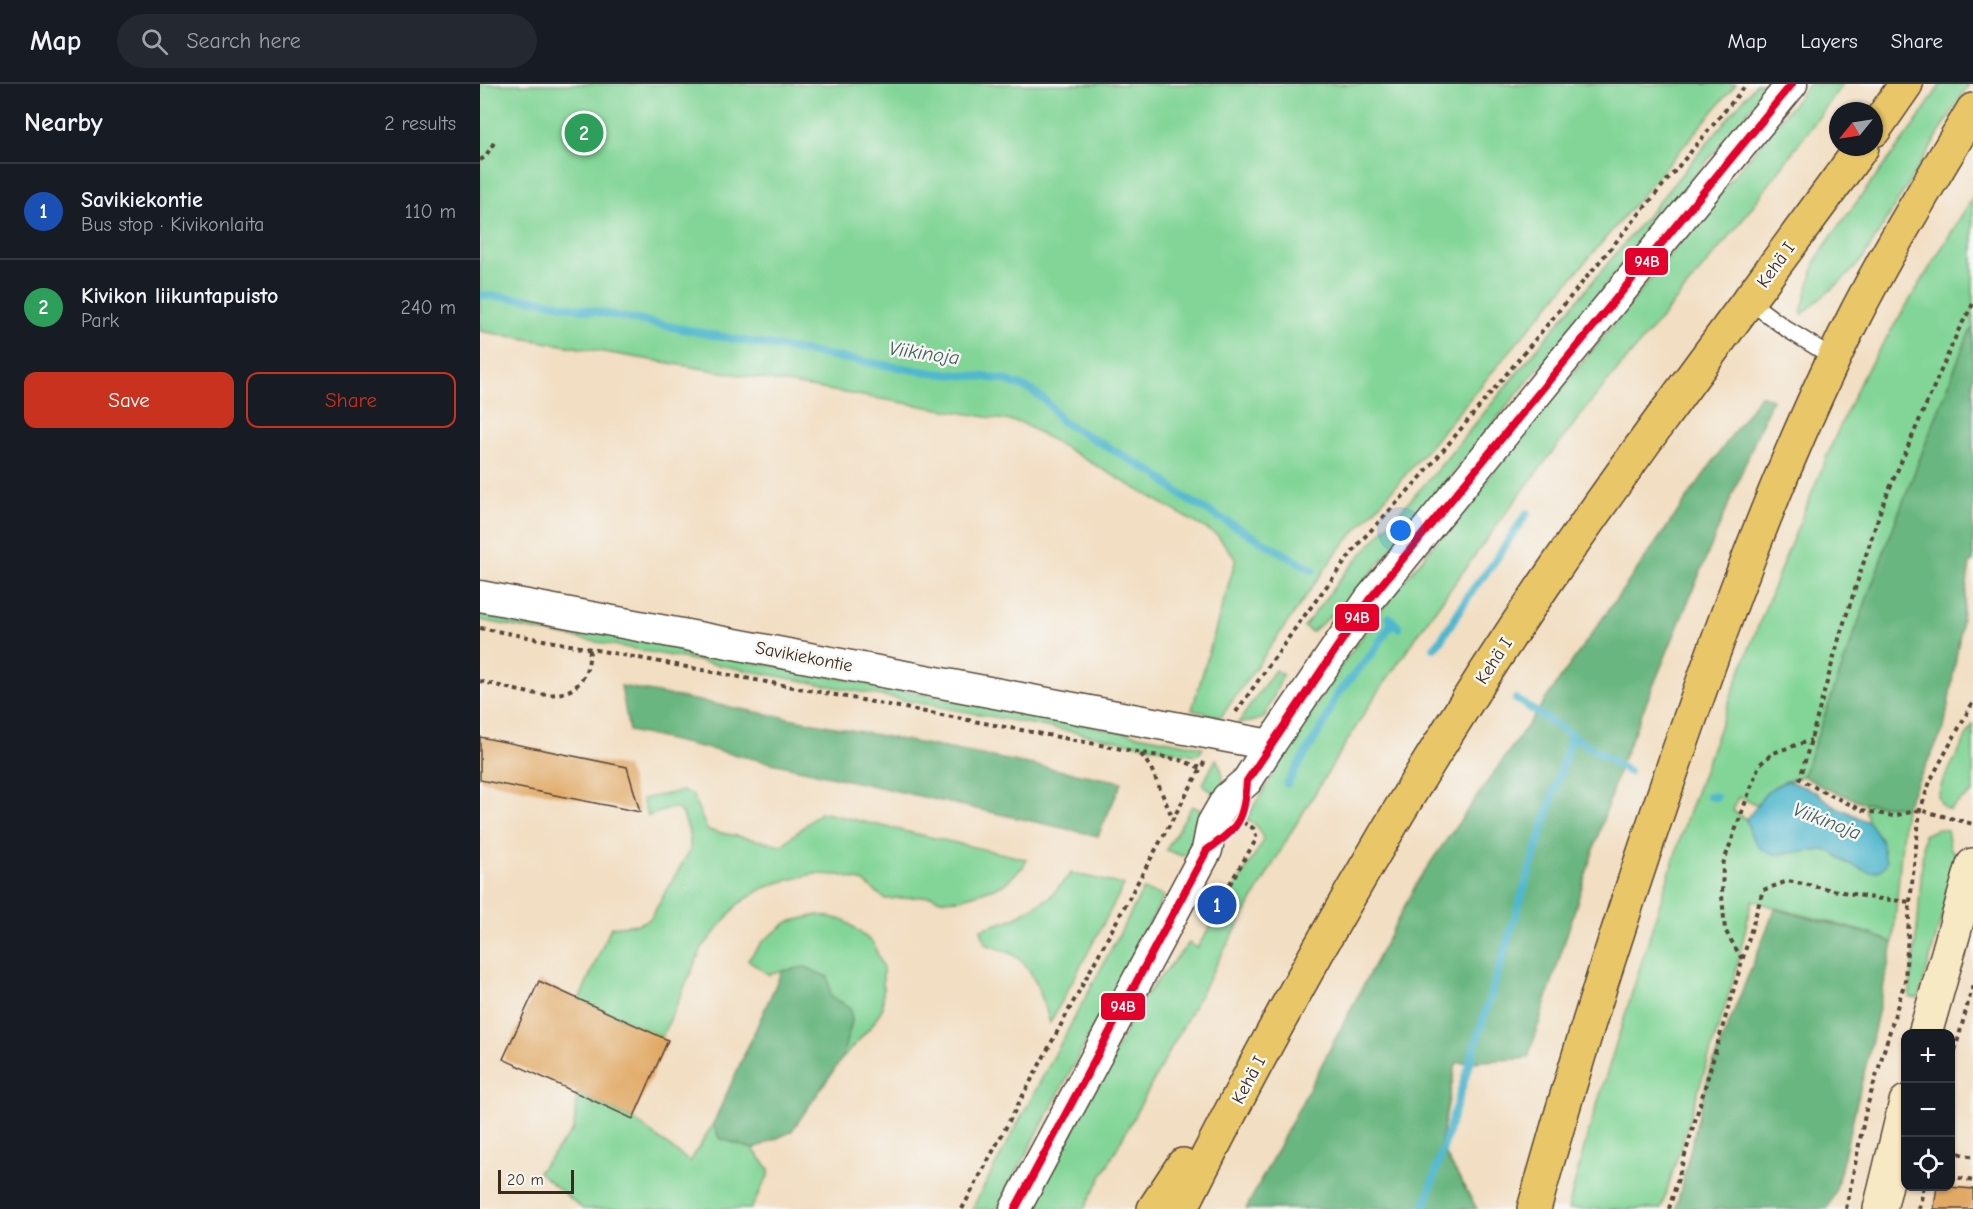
<!DOCTYPE html>
<html lang="en">
<head>
<meta charset="utf-8">
<style>
	body { margin:0; font-family:"Comic Neue",sans-serif; background:#242831; color:#f1f3f6 }
	.controls { position:absolute; right:18px; bottom:18px; display:grid; overflow:hidden; border-radius:12px; box-shadow:0 2px 4px #0004 }
	.controls button { width:54px; height:54px; display:grid; place-items:center; padding:0; border:0; border-bottom:2px solid #363941; background:#171b24; color:#f1f3f6; font:30px sans-serif }
	.compass { position:absolute; left:1349px; top:18px; width:54px; height:54px; border-radius:50%; background:#171b24; box-shadow:0 2px 4px #0004; rotate:240deg }
	.scale { position:absolute; left:18px; bottom:15px; width:76px; box-sizing:border-box; padding-left:6px; border:3px solid #3b2a1e; border-top:0; font-size:16px; line-height:21px; white-space:nowrap; color:#3b2a1e; -webkit-text-stroke:4px #f6f6f2; paint-order:stroke }
	.you { position:absolute; left:921px; top:447px; width:21px; height:21px; margin:-15px; border:4px solid #fff; border-radius:50%; background:#1a73e8; box-shadow:0 0 0 9px #1a73e833 }
	.badge { display:grid; place-items:center; width:39px; height:39px; border-radius:50%; background:#c8321e; color:#fff; font-size:20px; font-weight:700 }
	.pin { position:absolute; translate:-50% -50%; border:3px solid #fff; box-shadow:0 2px 6px #0006 }
	.list { margin:0; padding:0; list-style:none }
	h2 { display:flex; justify-content:space-between; align-items:center; height:78px; margin:0; padding:0 24px; font-size:26px }
	h2 small { font-size:20px; font-weight:400; color:#9ea1a6 }
	.list li { display:grid; grid-template-columns:39px 1fr auto; gap:18px; align-items:center; box-sizing:border-box; height:96px; padding:0 24px; border-top:2px solid #363941 }
	.list b { display:block; font-size:22px; white-space:nowrap }
	.list p { margin:0; font-size:20px; white-space:nowrap; color:#9ea1a6 }
	.list em { font-size:20px; font-style:normal; color:#9ea1a6 }
	.actions { display:flex; gap:12px; padding:18px 24px }
	.actions a { flex:1; padding:14px 0; border:2px solid #c8321e; border-radius:12px; text-align:center; font-size:21px; color:#c8321e }
	.actions .main { background:#c8321e; color:#fff }
	.icon { flex:none; width:33px; height:33px; fill:none; stroke:currentColor; stroke-width:2; stroke-linecap:round; stroke-linejoin:round }
	.map { position:relative; flex:none; width:1493px; height:1125px; overflow:hidden }
	header { display:flex; align-items:center; gap:36px; box-sizing:border-box; height:84px; padding:0 30px; background:#171b24; border-bottom:2px solid #363941 }
	header strong { font-size:28px }
	nav { display:flex; gap:33px; margin-inline-start:auto; font-size:21px }
	.search { width:420px; height:54px; background:#242831; display:flex; align-items:center; gap:15px; box-sizing:border-box; padding:0 21px; border-radius:33px; color:#9ea1a6; font-size:22px }
	main { display:flex }
	aside { flex:1; background:#171b24 }
	.map>svg:first-child { display:block }
	.green { fill:#82d597; stroke:#5e805a; stroke-width:1.5 }
	.forest { fill:#69b680; stroke:#52704f; stroke-width:1.5 }
	.water { fill:#50b7ce; stroke:#467076; stroke-width:1.5 }
	.lines { fill:none; stroke-linecap:round; stroke-linejoin:round }
	.stream { stroke:#50b7ce; stroke-width:8 }
	.building { fill:#e1a965 }
	.lane-casing { stroke:#564537; stroke-width:18 }
	.street-casing { stroke:#564537; stroke-width:33 }
	.secondary-casing { stroke:#564537; stroke-width:36 }
	.highway-casing { stroke:#564537; stroke-width:36 }
	.path { stroke:#564537; stroke-width:4; stroke-dasharray:4.5 4.5; stroke-linecap:butt }
	.lane { stroke:#fff; stroke-width:15 }
	.street { stroke:#fff; stroke-width:30 }
	.secondary { stroke:#f6e9c3; stroke-width:33 }
	.highway { stroke:#e9c769; stroke-width:33 }
	.bus-1-casing { stroke:#f6f6f2; stroke-width:12 }
	.bus-1 { stroke:#e4002b; stroke-width:8 }
	.labels { text-anchor:middle; dominant-baseline:central; stroke-width:5; stroke-linejoin:round; paint-order:stroke }
	.street-label { font-size:18px; fill:#3b2a1e; stroke:#f6f6f2 }
	.water-label { font-size:20px; font-style:italic; fill:#425b5c; stroke:#f6f6f2 }
	.line-badge { stroke:#f6f6f2; stroke-width:2 }
	.badge-label { font-size:16px; text-anchor:middle; font-weight:bold; fill:#fff }
</style>
</head>
<body>
<header>
<strong>Map</strong>
<div class="search"><svg class="icon" aria-label="search" viewBox="0 0 24 24"><circle cx="10" cy="10" r="6"/><path d="M15 15l6 6"/></svg>Search here</div>
<nav><a>Map</a><a>Layers</a><a>Share</a></nav>
</header>
<main>
<aside>
<h2>Nearby<small>2 results</small></h2>
<ul class="list">
<li><span class="badge" style="background:#1a4fb4">1</span><div><b>Savikiekontie</b><p>Bus stop · Kivikonlaita</p></div><em>110 m</em></li>
<li><span class="badge" style="background:#2e9e5b">2</span><div><b>Kivikon liikuntapuisto</b><p>Park</p></div><em>240 m</em></li>
</ul>
<div class="actions"><a class="main">Save</a><a>Share</a></div>
</aside>
<div class="map">
<svg width="1493" height="1125" viewBox="0 0 1493 1125">
	<rect width="100%" height="100%" fill="#f6f6f2"/>
	<filter id="ink" filterUnits="userSpaceOnUse"><feTurbulence type="fractalNoise" baseFrequency=".0167" numOctaves="2"/><feDisplacementMap in="SourceGraphic" scale="12" xChannelSelector="R" yChannelSelector="G"/><feConvolveMatrix kernelMatrix="1 2 1 2 8 2 1 2 1" color-interpolation-filters="sRGB"/></filter>
	<filter id="wash" filterUnits="userSpaceOnUse"><feTurbulence type="fractalNoise" baseFrequency=".008" numOctaves="4" result="noise"/><feDisplacementMap in="SourceGraphic" scale="24" xChannelSelector="R" yChannelSelector="G"/><feGaussianBlur stdDeviation="1.35" result="paint"/><feColorMatrix in="noise" values="0 0 0 0 0 0 0 0 0 0 0 0 0 0 0 0 0 1.4 0 .05"/><feComposite in="paint" operator="in"/></filter>
	<g filter="url(#wash)">
		<rect width="100%" height="100%" fill="#f2dec2"/>
		<g class="green">
			<polygon points="0,0 1256,0 909,410 857,468 741,633 712,626 756,475 737,451 542,339 0,247"/>
			<polygon points="1276,0 1290,0 884,498 867,517 832,548 824,543 864,490 952,392"/>
			<path d="M1329,0H1363L1258,142L1110,319L1025,430L950,533L890,620L813,745L743,868L604,1125H552L663,914L709,859L717,864L783,758C782,745 777,741 766,735L848,600L903,523Z"/>
			<path d="M1461,0H1489L1384,173C1367,196 1343,210 1323,230L1321,228L1336,176L1353,150L1435,40Z"/>
			<path d="M1493,113V243L1486,256L1407,459L1323,692C1302,698 1289,701 1278,721L1258,713L1253,727L1266,735C1271,751 1278,766 1296,770L1344,766L1352,768L1365,778L1371,780L1404,772L1401,756L1388,738L1384,719L1425,723L1413,859C1368,839 1318,833 1272,816L1255,891L1181,1125H1088L1106,1056L1206,736L1260,588L1303,479L1355,353L1382,294Z"/>
			<polygon points="0,526 721,663 723,664 720,669 715,671 0,536"/>
			<polygon points="795,586 803,591 784,634 775,637 758,639"/>
			<polygon points="1493,640 1493,709 1481,716 1470,726 1463,723 1458,713 1462,699"/>
			<path d="M736,675C745,689 744,698 739,713L724,702L723,700Z"/>
			<polygon points="202,707 212,710 227,746 302,761 341,728 546,775 544,782 523,801 481,815 460,816 452,812 405,815 384,798 360,791 333,790 297,799 282,805 258,820 222,864 182,953 99,916 131,843 158,840 170,835 210,766 210,750 203,731 195,723 168,732 162,715"/>
			<polygon points="712,722 730,731 709,770 702,772 686,766"/>
			<polygon points="1457,745 1467,746 1470,763 1478,774 1439,914 1429,913 1438,836 1444,751"/>
			<path d="M591,789L644,801L570,939C564,918 553,881 532,870C523,866 514,863 505,860L501,845L533,835L569,814Z"/>
			<polygon points="663,806 684,812 517,1125 492,1125"/>
			<polygon points="338,831 364,836 393,859 403,884 403,923 393,940 361,976 372,937 370,923 302,887 289,891 268,876 282,858 308,838"/>
			<polygon points="97,1009 153,1035 210,1078 233,1040 239,1054 273,1065 289,1085 289,1090 271,1125 103,1125 58,1088 94,1045"/>
		</g>
		<g class="forest">
			<polygon points="1493,243 1493,478 1490,479 1479,556 1464,645 1425,723 1384,719 1342,703 1323,692 1407,459 1486,256"/>
			<polygon points="1280,311 1292,315 1140,682 1048,974 976,979 960,1061 997,1125 766,1125 939,795"/>
			<polygon points="141,602 642,698 618,752 149,647"/>
			<polygon points="1295,825 1394,851 1413,859 1392,956 1355,1109 1347,1125 1196,1125 1229,989"/>
			<polygon points="325,883 348,893 351,913 370,923 372,937 361,976 311,1048 273,1065 239,1054 233,1040 302,887"/>
		</g>
		<path class="water" d="M1308,697L1334,707L1351,720L1388,738L1401,756L1404,772L1407,777L1404,783L1398,787L1389,788L1365,778L1352,768L1344,766L1295,770L1289,769L1280,764L1271,751L1266,735C1285,716 1279,707 1308,697Z"/>
		<g class="lines">
			<g class="stream">
				<polyline points="0,211 57,216 248,254 368,275 454,289 505,293 525,296 551,306 566,317 575,328 581,337 676,390 705,414 833,486"/>
				<polyline points="909,533 919,544"/>
				<polyline points="954,564 960,557 993,505 1010,484 1047,429"/>
				<polyline points="1036,615 1149,688"/>
				<polyline points="807,700 845,638 856,612 893,568 913,537"/>
				<polyline points="1229,712 1236,713"/>
				<polyline points="944,1125 1092,651"/>
			</g>
		</g>
		<g id="blocks">
			<g class="building">
				<polygon points="0,653 147,683 160,728 0,696"/>
				<polygon points="59,897 188,956 153,1035 23,975"/>
				<polygon points="1457,1102 1493,1105 1493,1125 1454,1125"/>
			</g>
		</g>
	</g>
	<g filter="url(#ink)">
		<use href="#blocks" fill-opacity="0" stroke="#564537" stroke-width="1.5"/>
		<g class="lines">
			<defs>
				<polyline id="lane" points="1269,217 1308,246 1354,274"/>
				<g id="street">
					<polyline points="0,512 790,661"/>
					<polyline points="535,1125 727,766 732,740 747,714 767,697 790,661 889,516 1084,276 1312,0"/>
				</g>
				<g id="secondary">
					<polyline points="1445,950 1493,781"/>
					<polyline points="1400,1125 1426,1018"/>
				</g>
				<g id="highway">
					<polyline points="1394,46 1426,0"/>
					<polyline points="674,1125 703,1081"/>
					<path d="M701,1125C811,906 933,691 1072,489C1171,345 1278,205 1382,63"/>
					<path d="M1054,1125C1094,982 1139,839 1188,698C1237,555 1288,413 1353,276C1393,190 1444,108 1493,26"/>
				</g>
			</defs>
			<use href="#lane" class="lane-casing"/>
			<use href="#street" class="street-casing"/>
			<use href="#secondary" class="secondary-casing"/>
			<use href="#highway" class="highway-casing"/>
			<g class="path">
				<polyline points="0,76 5,73 15,57"/>
				<polyline points="1493,220 1479,245 1402,422 1360,551 1320,695 1344,708 1382,726 1413,732 1440,726 1493,740"/>
				<polyline points="0,544 700,676 721,684"/>
				<path d="M0,597C44,607 107,634 110,565"/>
				<polyline points="756,628 819,539 880,458 941,393 1267,0"/>
				<polyline points="661,670 671,684 693,735"/>
				<polyline points="745,808 777,754 773,744 764,739"/>
				<polyline points="1262,875 1245,846 1242,812 1243,780 1279,681 1293,669 1331,656"/>
				<polyline points="1470,984 1493,901"/>
				<polyline points="1470,1067 1493,1073"/>
				<polyline points="1470,1092 1493,1097"/>
				<polyline points="482,1125 655,803 726,675"/>
				<polyline points="1189,1125 1283,806 1308,797 1393,814 1430,818"/>
				<polyline points="1366,1125 1386,1026 1425,897 1430,818 1440,726 1451,695 1493,618"/>
				<polyline points="1439,1125 1444,1102"/>
			</g>
			<use href="#lane" class="lane"/>
			<use href="#street" class="street"/>
			<use href="#secondary" class="secondary"/>
			<use href="#highway" class="highway"/>
			<defs>
				<path id="bus-1" d="M535,1125L727,766C759,744 764,736 767,697L889,516L1312,0"/>
			</defs>
			<use href="#bus-1" class="bus-1-casing"/>
			<use href="#bus-1" class="bus-1"/>
		</g>
	</g>
	<g class="labels">
		<g class="street-label">
			<text transform="translate(1296 181) rotate(-54)">Kehä I</text>
			<text transform="translate(324 573) rotate(11)">Savikiekontie</text>
			<text transform="translate(1014 577) rotate(-57)">Kehä I</text>
			<text transform="translate(769 996) rotate(-62)">Kehä I</text>
		</g>
		<g class="water-label">
			<text transform="translate(444 269) rotate(8)">Viikinoja</text>
			<text transform="translate(1347 737) rotate(21)">Viikinoja</text>
		</g>
	</g>
	<g class="line-badge">
		<rect x="1144" y="163" width="45" height="29" rx="6" fill="#e4002b"/>
		<rect x="854" y="519" width="46" height="29" rx="6" fill="#e4002b"/>
		<rect x="620" y="908" width="46" height="29" rx="6" fill="#e4002b"/>
	</g>
	<g class="badge-label">
		<text x="1167" y="183">94B</text>
		<text x="877" y="539">94B</text>
		<text x="643" y="928">94B</text>
	</g>
</svg>
<div class="controls">
<button>+</button>
<button>−</button>
<button><svg class="icon" aria-label="locate" viewBox="0 0 24 24"><circle cx="12" cy="12" r="6"/><path d="M12 2v4M12 18v4M2 12h4M18 12h4"/></svg></button>
</div>
<svg class="compass" viewBox="-18 -18 36 36"><path d="M0-13l5 13h-10z" fill="#e53935"/><path d="M0 13l5-13h-10z" fill="#9ea1a6"/></svg>
<div class="scale">20 m</div>
<div class="you"></div>
<div class="pin badge" style="left:737px;top:821px;background:#1a4fb4">1</div>
<div class="pin badge" style="left:104px;top:49px;background:#2e9e5b">2</div>
</div>
</main>
</body>
</html>
